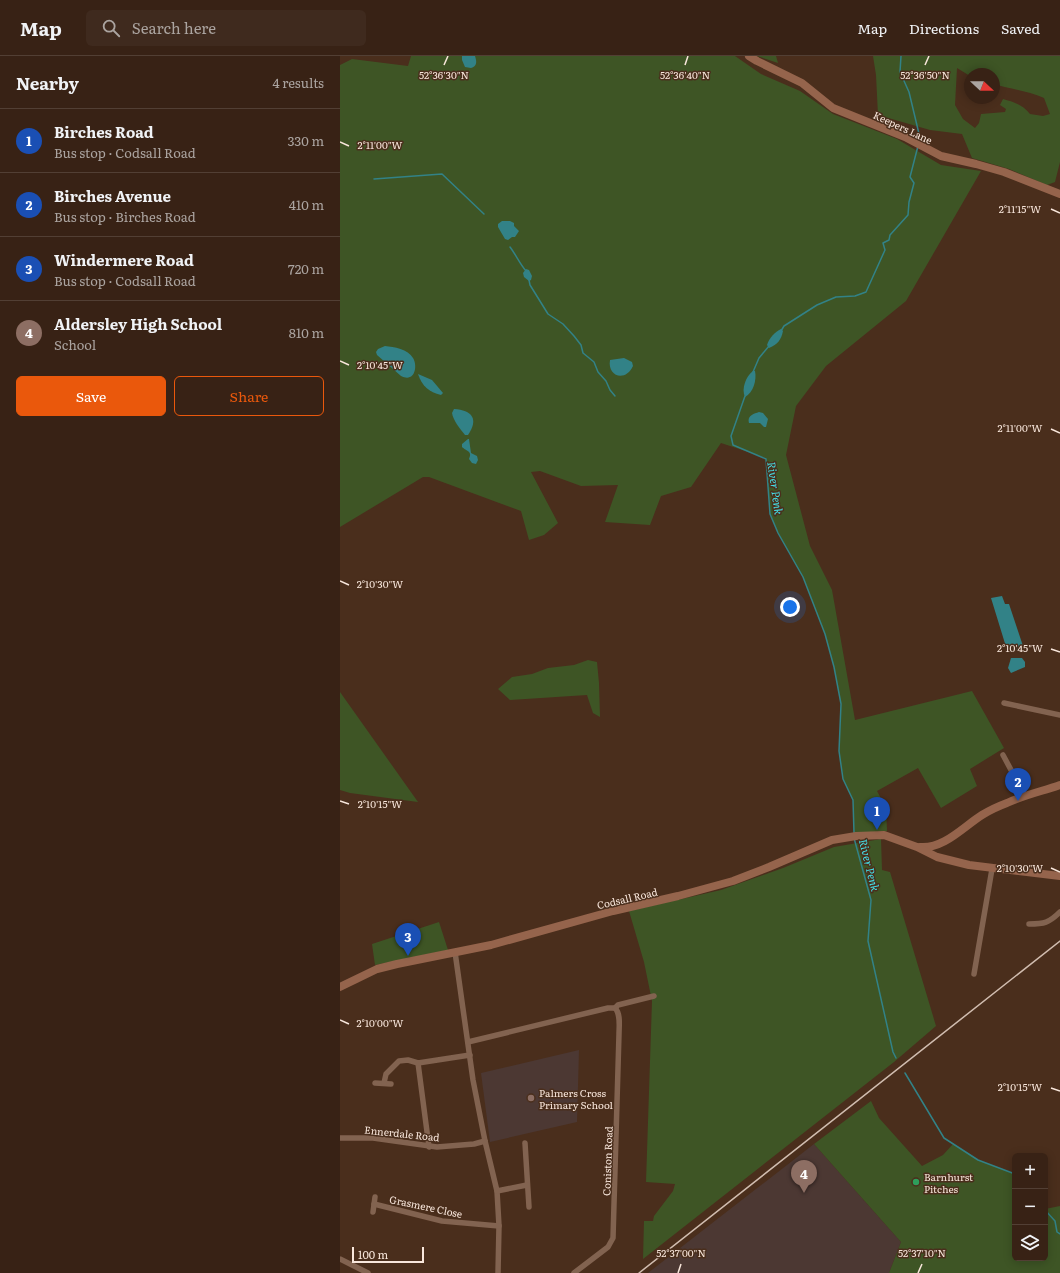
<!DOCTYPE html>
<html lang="en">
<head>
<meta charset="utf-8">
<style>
	body { margin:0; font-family:Literata,serif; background:#3f2a1e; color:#f1f3f6 }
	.controls { position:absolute; right:12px; bottom:12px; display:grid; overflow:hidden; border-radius:6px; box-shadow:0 2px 10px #0003 }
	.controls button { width:36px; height:36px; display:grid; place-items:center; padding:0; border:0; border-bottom:1px solid #523f34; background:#382215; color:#f1f3f6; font:20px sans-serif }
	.compass { position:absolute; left:624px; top:12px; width:36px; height:36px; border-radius:50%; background:#382215; box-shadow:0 2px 10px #0003; rotate:112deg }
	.scale { position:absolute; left:12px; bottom:10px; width:72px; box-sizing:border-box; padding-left:4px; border:2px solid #f9e7dc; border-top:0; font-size:11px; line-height:14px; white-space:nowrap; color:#f9e7dc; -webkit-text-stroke:3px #4a2e1c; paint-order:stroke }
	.you { position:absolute; left:450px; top:551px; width:14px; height:14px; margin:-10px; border:3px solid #fff; border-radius:50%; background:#1a73e8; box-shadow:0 0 0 6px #1a73e833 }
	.badge { display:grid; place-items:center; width:26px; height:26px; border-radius:50%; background:#ea580c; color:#fff; font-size:13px; font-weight:700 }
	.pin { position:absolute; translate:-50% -33px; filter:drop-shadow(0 1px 2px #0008) }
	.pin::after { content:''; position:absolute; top:21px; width:14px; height:12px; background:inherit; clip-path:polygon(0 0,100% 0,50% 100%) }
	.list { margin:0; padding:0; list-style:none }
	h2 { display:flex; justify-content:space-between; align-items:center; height:52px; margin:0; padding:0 16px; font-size:17px }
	h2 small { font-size:13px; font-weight:400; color:#aba4a0 }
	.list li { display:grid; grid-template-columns:26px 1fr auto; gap:12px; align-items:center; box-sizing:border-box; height:64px; padding:0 16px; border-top:1px solid #523f34 }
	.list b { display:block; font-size:15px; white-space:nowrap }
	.list p { margin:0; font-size:13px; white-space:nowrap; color:#aba4a0 }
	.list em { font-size:13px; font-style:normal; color:#aba4a0 }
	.actions { display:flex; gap:8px; padding:12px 16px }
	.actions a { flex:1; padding:9px 0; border:1px solid #ea580c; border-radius:6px; text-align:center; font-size:14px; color:#ea580c }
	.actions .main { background:#ea580c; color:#fff }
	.icon { flex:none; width:22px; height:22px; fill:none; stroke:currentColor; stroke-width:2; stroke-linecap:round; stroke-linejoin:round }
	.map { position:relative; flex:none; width:720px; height:1217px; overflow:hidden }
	header { display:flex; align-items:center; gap:24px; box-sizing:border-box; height:56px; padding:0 20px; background:#382215; border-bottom:1px solid #523f34 }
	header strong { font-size:19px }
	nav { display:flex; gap:22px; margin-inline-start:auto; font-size:14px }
	.search { width:280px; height:36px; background:#3f2a1e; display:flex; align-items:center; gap:10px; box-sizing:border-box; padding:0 14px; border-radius:6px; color:#aba4a0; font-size:15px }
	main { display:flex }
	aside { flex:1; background:#382215 }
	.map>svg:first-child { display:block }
	.education { fill:#4c3833 }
	.green { fill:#3e5525; fill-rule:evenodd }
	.water { fill:#328287 }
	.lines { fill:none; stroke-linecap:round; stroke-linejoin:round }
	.stream { stroke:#328287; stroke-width:1.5 }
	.street { stroke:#826350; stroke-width:5.5 }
	.secondary { stroke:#95644c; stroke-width:8 }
	.rail { stroke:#d1bdb0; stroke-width:1.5 }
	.ticks { fill:none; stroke:#f9e7dc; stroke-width:1.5 }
	.education-dot { fill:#8d6e63; stroke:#4a2e1c; stroke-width:1.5 }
	.leisure-dot { fill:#2e9e5b; stroke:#4a2e1c; stroke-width:1.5 }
	.labels { text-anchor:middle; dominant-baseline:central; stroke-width:3; stroke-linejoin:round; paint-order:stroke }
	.street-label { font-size:10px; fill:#f9e7dc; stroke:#4a2e1c }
	.poi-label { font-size:10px; fill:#f9e7dc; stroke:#4a2e1c; text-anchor:start }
	.water-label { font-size:11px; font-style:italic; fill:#44e1e9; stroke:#4a2e1c }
	.ticks-label { font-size:10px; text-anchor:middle; fill:#f9e7dc; stroke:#4a2e1c; stroke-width:3; stroke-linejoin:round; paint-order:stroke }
</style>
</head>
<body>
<header>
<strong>Map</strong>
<div class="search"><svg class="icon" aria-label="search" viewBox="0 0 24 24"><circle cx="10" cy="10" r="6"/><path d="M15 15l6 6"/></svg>Search here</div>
<nav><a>Map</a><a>Directions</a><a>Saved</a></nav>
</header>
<main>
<aside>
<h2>Nearby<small>4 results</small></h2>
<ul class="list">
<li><span class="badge" style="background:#1a4fb4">1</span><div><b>Birches Road</b><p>Bus stop · Codsall Road</p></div><em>330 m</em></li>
<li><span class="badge" style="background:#1a4fb4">2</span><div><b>Birches Avenue</b><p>Bus stop · Birches Road</p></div><em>410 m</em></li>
<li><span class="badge" style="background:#1a4fb4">3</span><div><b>Windermere Road</b><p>Bus stop · Codsall Road</p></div><em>720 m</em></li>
<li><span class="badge" style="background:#8d6e63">4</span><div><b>Aldersley High School</b><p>School</p></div><em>810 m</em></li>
</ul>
<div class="actions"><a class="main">Save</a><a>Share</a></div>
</aside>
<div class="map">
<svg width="720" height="1217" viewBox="0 0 720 1217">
	<rect width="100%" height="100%" fill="#4a2e1c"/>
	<g class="education">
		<polygon points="239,994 237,1066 150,1086 141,1017"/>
		<polygon points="474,1088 561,1186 549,1217 308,1217"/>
	</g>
	<g class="green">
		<polygon points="71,0 395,0 421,18 460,35 493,58 557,83 601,109 641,115 566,245 486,310 456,350 446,399 470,490 492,534 515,664 632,635 664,692 630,713 637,730 601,752 578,712 537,735 546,752 547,775 514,778 513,744 503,723 499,695 501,648 494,611 485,578 463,521 438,477 430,458 426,402 381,387 351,431 321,440 310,469 265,466 278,429 241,430 200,415 191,416 218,467 204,479 189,484 181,455 89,421 83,421 0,471 0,9 12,3 68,10"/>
		<polygon points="417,0 436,0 438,7"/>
		<path d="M533,0H720V106L715,126L707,129L669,113L632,102L622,78L590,74L538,59L536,19ZM617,12L630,20V18H654V28C670,33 688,35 704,42L710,58L703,60L690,58C683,49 674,46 663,43L660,49L666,53L665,56L641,58L639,67L635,72L623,63L615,49Z"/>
		<polygon points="248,604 257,606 259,627 260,661 253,657 247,639 170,644 158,633 172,621 192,618 208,612 234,609"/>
		<polygon points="0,636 78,746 10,737 0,734"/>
		<polygon points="541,783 542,814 550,816 596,970 554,1006 303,1203 304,1165 313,1165 314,1160 333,1135 335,1128 306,1126 312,945 304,906 289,855 381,834 443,812 494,791"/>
		<polygon points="99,866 108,894 35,909 32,888"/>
		<polygon points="531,1045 539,1062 582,1110 603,1099 613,1088 638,1104 675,1118 675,1202 705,1202 705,1153 720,1150 720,1217 549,1217 561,1186 474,1088"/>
	</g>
	<g class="water">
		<path d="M122,0H135C137,6 137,10 131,12L125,11L122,4Z"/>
		<polygon points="162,165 170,165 174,167 174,170 179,175 175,181 172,181 168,184 165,183 158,171 158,168"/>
		<polygon points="186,213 189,214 192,220 191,224 189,225 184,221 183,217"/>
		<path d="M441,273L443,275C441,284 438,288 429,292L427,289C429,282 435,276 441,273Z"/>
		<path d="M45,290C54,291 68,293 73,302C78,310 75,327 61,320L37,299L36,296L38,293Z"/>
		<path d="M284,302L292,306L293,310C286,326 267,321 270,304Z"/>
		<path d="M413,315H415C417,324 413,337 405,341C401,333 406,320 413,315Z"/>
		<path d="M78,318L92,324L103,337L101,339C89,336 82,330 78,318Z"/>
		<path d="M114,353C132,354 139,363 128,379H125C120,373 113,364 112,357Z"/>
		<path d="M419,356L423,357L428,363L426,371H424L420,367H409C407,360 413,358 419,356Z"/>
		<path d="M128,383H129L131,397L137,400L138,404L136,408L132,407L129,403C133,395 126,395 122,391V388Z"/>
		<polygon points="662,540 665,548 669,548 684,593 667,594 651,542"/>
		<polygon points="671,602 682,602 685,606 685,611 671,617 668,612"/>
	</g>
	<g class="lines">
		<g class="stream">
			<polyline points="561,0 560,16 569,36 580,82 580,85"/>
			<polyline points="34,123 102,118 144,158"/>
			<path d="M170,191C176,199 180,208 186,215"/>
			<polyline points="189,224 190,229 208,258 223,268 234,280 241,289 243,297 254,306 258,316 266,325 270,334 275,340"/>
			<polyline points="441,275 444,270 477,249 496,241 515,240 526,236 545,194 543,187 549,184 550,179 568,159 569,146 574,127 570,121 578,90"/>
			<polyline points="413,316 419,302 429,290"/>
			<polyline points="405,340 391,380 393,389 426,403 430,458 438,477 463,521 485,578 494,611 501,648 499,695 503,723 513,744 514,777"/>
			<polyline points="514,782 531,844 528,885 553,996 556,1002"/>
			<polyline points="565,1017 604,1082 638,1104 675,1118"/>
			<polyline points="705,1154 715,1165 717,1176 720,1178"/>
		</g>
		<g class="street">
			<polyline points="664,647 720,659"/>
			<polyline points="663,699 685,740"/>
			<path d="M689,868C704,868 709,867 720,856"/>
			<polyline points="115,896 133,1024 145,1085 157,1135 159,1170 158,1217"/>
			<polyline points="634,918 652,813"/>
			<polyline points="128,986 268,952 275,952 278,949 314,940"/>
			<polyline points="78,1007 89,1091"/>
			<polyline points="35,1027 51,1028"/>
			<polyline points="44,1027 46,1018 59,1005 68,1004 78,1007 130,999"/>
			<polyline points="0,1082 33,1082 97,1091 134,1088 145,1085"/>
			<polyline points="185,1087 189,1151"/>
			<polyline points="157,1135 187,1129"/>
			<polyline points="34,1148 102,1165 159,1170"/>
			<polyline points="33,1156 35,1141"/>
			<polyline points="0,1203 28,1217"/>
			<path d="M234,1217L268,1191L273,1182L279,978C279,970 281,958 275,952"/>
		</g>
		<g class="secondary">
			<polyline points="409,0 417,5 462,27 493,52 565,81 601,100 636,108 664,116 720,138"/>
			<path d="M580,791C604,793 623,771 642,759C650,754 659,750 667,747C684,739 703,735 720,729"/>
			<polyline points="0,931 37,913 57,908 151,889 273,855 338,840 393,825 429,811 492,784 516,780 544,779 577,791 597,801 629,809 720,820"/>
		</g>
		<polyline class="rail" points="299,1217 720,885"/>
	</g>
	<path class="ticks" d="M104,9L108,0M345,9L348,0M585,9L589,0M0,86L9,90M711,153L720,157M0,305L9,309M711,373L720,377M0,525L9,529M711,593L720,596M0,745L9,748M711,812L720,816M0,964L9,968M711,1032L720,1035M338,1217L341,1208M578,1217L582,1208"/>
	<circle class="education-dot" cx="191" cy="1042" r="4"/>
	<circle class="leisure-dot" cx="576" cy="1126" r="4"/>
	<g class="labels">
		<g class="street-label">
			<text transform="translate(563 71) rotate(25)">Keepers Lane</text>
			<text transform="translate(287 842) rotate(-13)">Codsall Road</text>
			<text transform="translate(62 1077) rotate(6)">Ennerdale Road</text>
			<text transform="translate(267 1105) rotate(-88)">Coniston Road</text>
			<text transform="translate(86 1150) rotate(12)">Grasmere Close</text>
		</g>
		<g class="poi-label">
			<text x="199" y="1036">Palmers Cross<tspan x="199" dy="12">Primary School</tspan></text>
			<text x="584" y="1120">Barnhurst<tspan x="584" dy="12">Pitches</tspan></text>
		</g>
		<g class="water-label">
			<text transform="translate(436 432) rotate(82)">River Penk</text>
			<text transform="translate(530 809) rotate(76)">River Penk</text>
		</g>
	</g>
	<g class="ticks-label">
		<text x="104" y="23">52°36'30"N</text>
		<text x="345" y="23">52°36'40"N</text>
		<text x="585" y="23">52°36'50"N</text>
		<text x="40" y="93">2°11'00"W</text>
		<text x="680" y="157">2°11'15"W</text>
		<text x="40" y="313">2°10'45"W</text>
		<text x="680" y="376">2°11'00"W</text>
		<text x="40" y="532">2°10'30"W</text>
		<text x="680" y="596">2°10'45"W</text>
		<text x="40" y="752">2°10'15"W</text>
		<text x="680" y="816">2°10'30"W</text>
		<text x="40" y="971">2°10'00"W</text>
		<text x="680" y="1035">2°10'15"W</text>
		<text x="341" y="1201">52°37'00"N</text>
		<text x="582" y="1201">52°37'10"N</text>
	</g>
</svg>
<div class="controls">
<button>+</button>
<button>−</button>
<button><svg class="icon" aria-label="layers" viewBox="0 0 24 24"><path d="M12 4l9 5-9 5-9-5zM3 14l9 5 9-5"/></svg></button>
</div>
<svg class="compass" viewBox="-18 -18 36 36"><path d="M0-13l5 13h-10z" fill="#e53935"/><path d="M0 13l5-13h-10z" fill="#aba4a0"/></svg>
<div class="scale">100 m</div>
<div class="you"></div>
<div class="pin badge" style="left:537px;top:774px;background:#1a4fb4">1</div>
<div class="pin badge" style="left:678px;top:745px;background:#1a4fb4">2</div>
<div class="pin badge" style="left:68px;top:900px;background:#1a4fb4">3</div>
<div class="pin badge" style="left:464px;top:1137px;background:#8d6e63">4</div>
</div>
</main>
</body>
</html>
